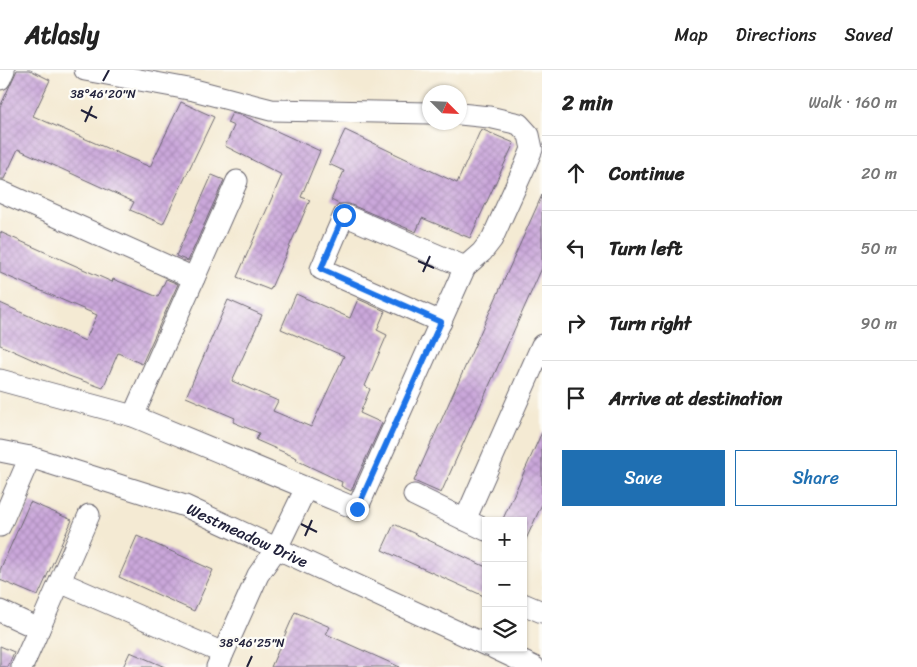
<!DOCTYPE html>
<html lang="en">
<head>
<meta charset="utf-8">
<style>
	body { margin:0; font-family:Sriracha,sans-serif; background:#f2f2f2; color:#222 }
	.controls { position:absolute; right:15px; bottom:15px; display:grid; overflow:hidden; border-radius:0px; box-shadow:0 1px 4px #0004 }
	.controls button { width:45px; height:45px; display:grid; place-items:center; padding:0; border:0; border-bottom:1px solid #e0e0e0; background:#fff; color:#222; font:25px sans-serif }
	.compass { position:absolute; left:422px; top:15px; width:45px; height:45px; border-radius:50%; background:#fff; box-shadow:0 1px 4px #0004; rotate:114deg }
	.stop { position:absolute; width:15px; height:15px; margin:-11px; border:4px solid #1a73e8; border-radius:50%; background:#fff }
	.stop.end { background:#1a73e8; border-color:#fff; box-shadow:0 1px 5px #0008 }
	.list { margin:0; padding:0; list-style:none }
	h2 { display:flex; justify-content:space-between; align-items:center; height:65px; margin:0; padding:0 20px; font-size:21px }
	h2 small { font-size:16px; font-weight:400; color:#767676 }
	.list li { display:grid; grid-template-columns:32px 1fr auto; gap:15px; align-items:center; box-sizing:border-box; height:75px; padding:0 20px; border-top:1px solid #e0e0e0 }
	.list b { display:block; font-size:19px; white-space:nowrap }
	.list em { font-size:16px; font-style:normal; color:#767676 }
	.actions { display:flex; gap:10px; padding:15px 20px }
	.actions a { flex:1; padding:11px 0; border:1px solid #1f6fb2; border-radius:0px; text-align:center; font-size:18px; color:#1f6fb2 }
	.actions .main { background:#1f6fb2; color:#fff }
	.icon { flex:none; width:28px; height:28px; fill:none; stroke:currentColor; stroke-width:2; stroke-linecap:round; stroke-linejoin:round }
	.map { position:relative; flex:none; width:542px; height:597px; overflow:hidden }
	header { display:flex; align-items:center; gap:30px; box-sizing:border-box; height:70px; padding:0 25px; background:#fff; border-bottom:1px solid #e0e0e0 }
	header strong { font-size:24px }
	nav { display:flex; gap:28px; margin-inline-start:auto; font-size:18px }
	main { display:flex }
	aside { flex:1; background:#fff }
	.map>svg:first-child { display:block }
	.building { fill:url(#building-cross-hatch) }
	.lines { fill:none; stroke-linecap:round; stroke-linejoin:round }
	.minor-casing { stroke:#6c6870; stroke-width:23 }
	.minor { stroke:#fff; stroke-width:21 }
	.route { stroke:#1a73e8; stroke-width:6 }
	.ticks { fill:none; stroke:#22223b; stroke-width:2 }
	.labels { text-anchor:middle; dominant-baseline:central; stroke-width:4.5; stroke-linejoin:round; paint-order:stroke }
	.street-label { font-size:16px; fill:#22223b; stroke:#fdfcf7 }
	.ticks-label { font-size:12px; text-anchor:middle; fill:#22223b; stroke:#fdfcf7; stroke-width:4.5; stroke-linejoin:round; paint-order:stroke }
</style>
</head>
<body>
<header>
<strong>Atlasly</strong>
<nav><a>Map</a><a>Directions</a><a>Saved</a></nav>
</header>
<main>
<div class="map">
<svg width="542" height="597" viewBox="0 0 542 597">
	<defs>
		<pattern id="building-cross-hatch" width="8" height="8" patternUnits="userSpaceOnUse" patternTransform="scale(1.25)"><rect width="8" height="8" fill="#caa7da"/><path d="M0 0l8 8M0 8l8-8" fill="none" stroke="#ad8fbc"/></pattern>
	</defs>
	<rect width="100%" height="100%" fill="#fdfcf7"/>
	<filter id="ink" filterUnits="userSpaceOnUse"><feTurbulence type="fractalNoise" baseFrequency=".02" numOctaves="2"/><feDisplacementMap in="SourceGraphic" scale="10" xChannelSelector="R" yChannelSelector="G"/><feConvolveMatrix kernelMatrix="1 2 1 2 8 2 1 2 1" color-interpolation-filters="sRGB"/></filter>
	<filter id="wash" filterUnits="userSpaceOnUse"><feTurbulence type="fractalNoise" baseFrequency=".0096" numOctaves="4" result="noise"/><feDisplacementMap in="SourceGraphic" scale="20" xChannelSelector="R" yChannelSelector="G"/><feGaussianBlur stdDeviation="1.12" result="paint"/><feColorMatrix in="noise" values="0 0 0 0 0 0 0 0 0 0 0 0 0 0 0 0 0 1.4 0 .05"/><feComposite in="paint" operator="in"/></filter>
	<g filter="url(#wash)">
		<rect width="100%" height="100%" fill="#f4ead3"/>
		<g id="blocks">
			<g class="building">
				<polygon points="17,0 30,0 50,10 33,46 150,97 181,32 214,47 163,154 130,140 134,132 18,79 4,109 0,109 0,37"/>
				<polygon points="232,43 244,46 320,81 301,127 310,130 270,220 237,207 282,105 225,76 234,56 227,53"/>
				<polygon points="481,59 514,73 470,168 422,148 416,162 349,134 339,134 331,130 344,101 329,94 345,60 457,113"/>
				<polygon points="212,105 224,110 188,191 176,186"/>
				<polygon points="542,125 542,198 441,423 414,411"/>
				<polygon points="0,162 112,212 113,209 158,227 166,209 178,214 142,294 118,283 103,318 69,306 0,275 0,233 85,271 97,245 0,203"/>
				<polygon points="296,224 350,248 358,229 385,241 377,260 387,265 365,316 370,319 360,343 382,353 351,421 341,416 342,412 296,390 297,388 256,370 259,363 233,352 235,348 186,327 228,230 262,245 232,311 278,331 273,341 311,357 344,286 281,259"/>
				<polygon points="542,362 542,434 523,476 523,451 502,451"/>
				<polygon points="30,432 72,450 38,526 0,510 0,500"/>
				<polygon points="394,454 486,497 486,527 382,480"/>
				<polygon points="137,466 213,500 194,541 119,507"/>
				<polygon points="295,542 330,557 326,564 400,597 271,597"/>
				<polygon points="0,576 14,582 8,597 0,597"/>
				<polygon points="130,582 165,597 123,597"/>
			</g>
		</g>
	</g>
	<g filter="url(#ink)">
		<use href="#blocks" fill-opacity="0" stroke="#6c6870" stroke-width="1"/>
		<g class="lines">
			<defs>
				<g id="minor">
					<polyline points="85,0 194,20 271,40 430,43"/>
					<polyline points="0,9 4,0"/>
					<polyline points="0,121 194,208"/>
					<polyline points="441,252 321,199 344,145 465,197"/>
					<polyline points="0,310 133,346 357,439 465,197 482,182 492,169 525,96 532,79 529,65 519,54 489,47 460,44"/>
					<polyline points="133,346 237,111"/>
					<path id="s1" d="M0,381L30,387L185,436L486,575"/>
					<polyline points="414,425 486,460"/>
					<polyline points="465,450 542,275"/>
					<polyline points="0,456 30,387"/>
					<polyline points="60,512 223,583"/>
					<polyline points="523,534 542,542"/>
					<polyline points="0,541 39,559 22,597"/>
					<polyline points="39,559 89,445"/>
					<polyline points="494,578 534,597"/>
					<polyline points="217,597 258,505 277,478 306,418"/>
				</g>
			</defs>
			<use href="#minor" class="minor-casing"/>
			<use href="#minor" class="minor"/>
		</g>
	</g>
	<g class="lines" filter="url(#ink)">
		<polyline class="route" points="344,145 321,199 441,252 357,439"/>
	</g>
	<path class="ticks" d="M103,11L109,0M81,40L97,48M85,52L92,36M418,191L434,198M423,202L430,186M301,454L317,462M305,466L312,450M247,597L252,586"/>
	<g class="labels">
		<g class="street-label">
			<text stroke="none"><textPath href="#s1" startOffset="262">Westmeadow Drive</textPath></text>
		</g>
	</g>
	<g class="ticks-label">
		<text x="103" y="28">38°46'20"N</text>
		<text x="252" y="577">38°46'25"N</text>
	</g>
</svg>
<div class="controls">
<button>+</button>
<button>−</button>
<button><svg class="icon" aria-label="layers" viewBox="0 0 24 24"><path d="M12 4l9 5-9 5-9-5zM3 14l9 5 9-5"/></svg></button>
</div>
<svg class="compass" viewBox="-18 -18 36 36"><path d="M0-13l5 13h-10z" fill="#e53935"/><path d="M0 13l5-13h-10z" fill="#767676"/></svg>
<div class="stop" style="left:344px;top:145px"></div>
<div class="stop end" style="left:357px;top:439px"></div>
</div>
<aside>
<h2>2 min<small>Walk · 160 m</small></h2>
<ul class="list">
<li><svg class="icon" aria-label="ahead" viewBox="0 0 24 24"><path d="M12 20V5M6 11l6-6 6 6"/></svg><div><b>Continue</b></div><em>20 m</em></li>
<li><svg class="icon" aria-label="left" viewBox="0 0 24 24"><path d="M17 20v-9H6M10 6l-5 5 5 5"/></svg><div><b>Turn left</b></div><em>50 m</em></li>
<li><svg class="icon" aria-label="right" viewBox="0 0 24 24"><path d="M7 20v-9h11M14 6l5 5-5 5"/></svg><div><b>Turn right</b></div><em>90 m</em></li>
<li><svg class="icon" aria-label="arrive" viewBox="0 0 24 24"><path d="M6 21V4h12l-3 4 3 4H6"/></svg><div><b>Arrive at destination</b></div></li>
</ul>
<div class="actions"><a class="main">Save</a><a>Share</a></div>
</aside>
</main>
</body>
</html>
